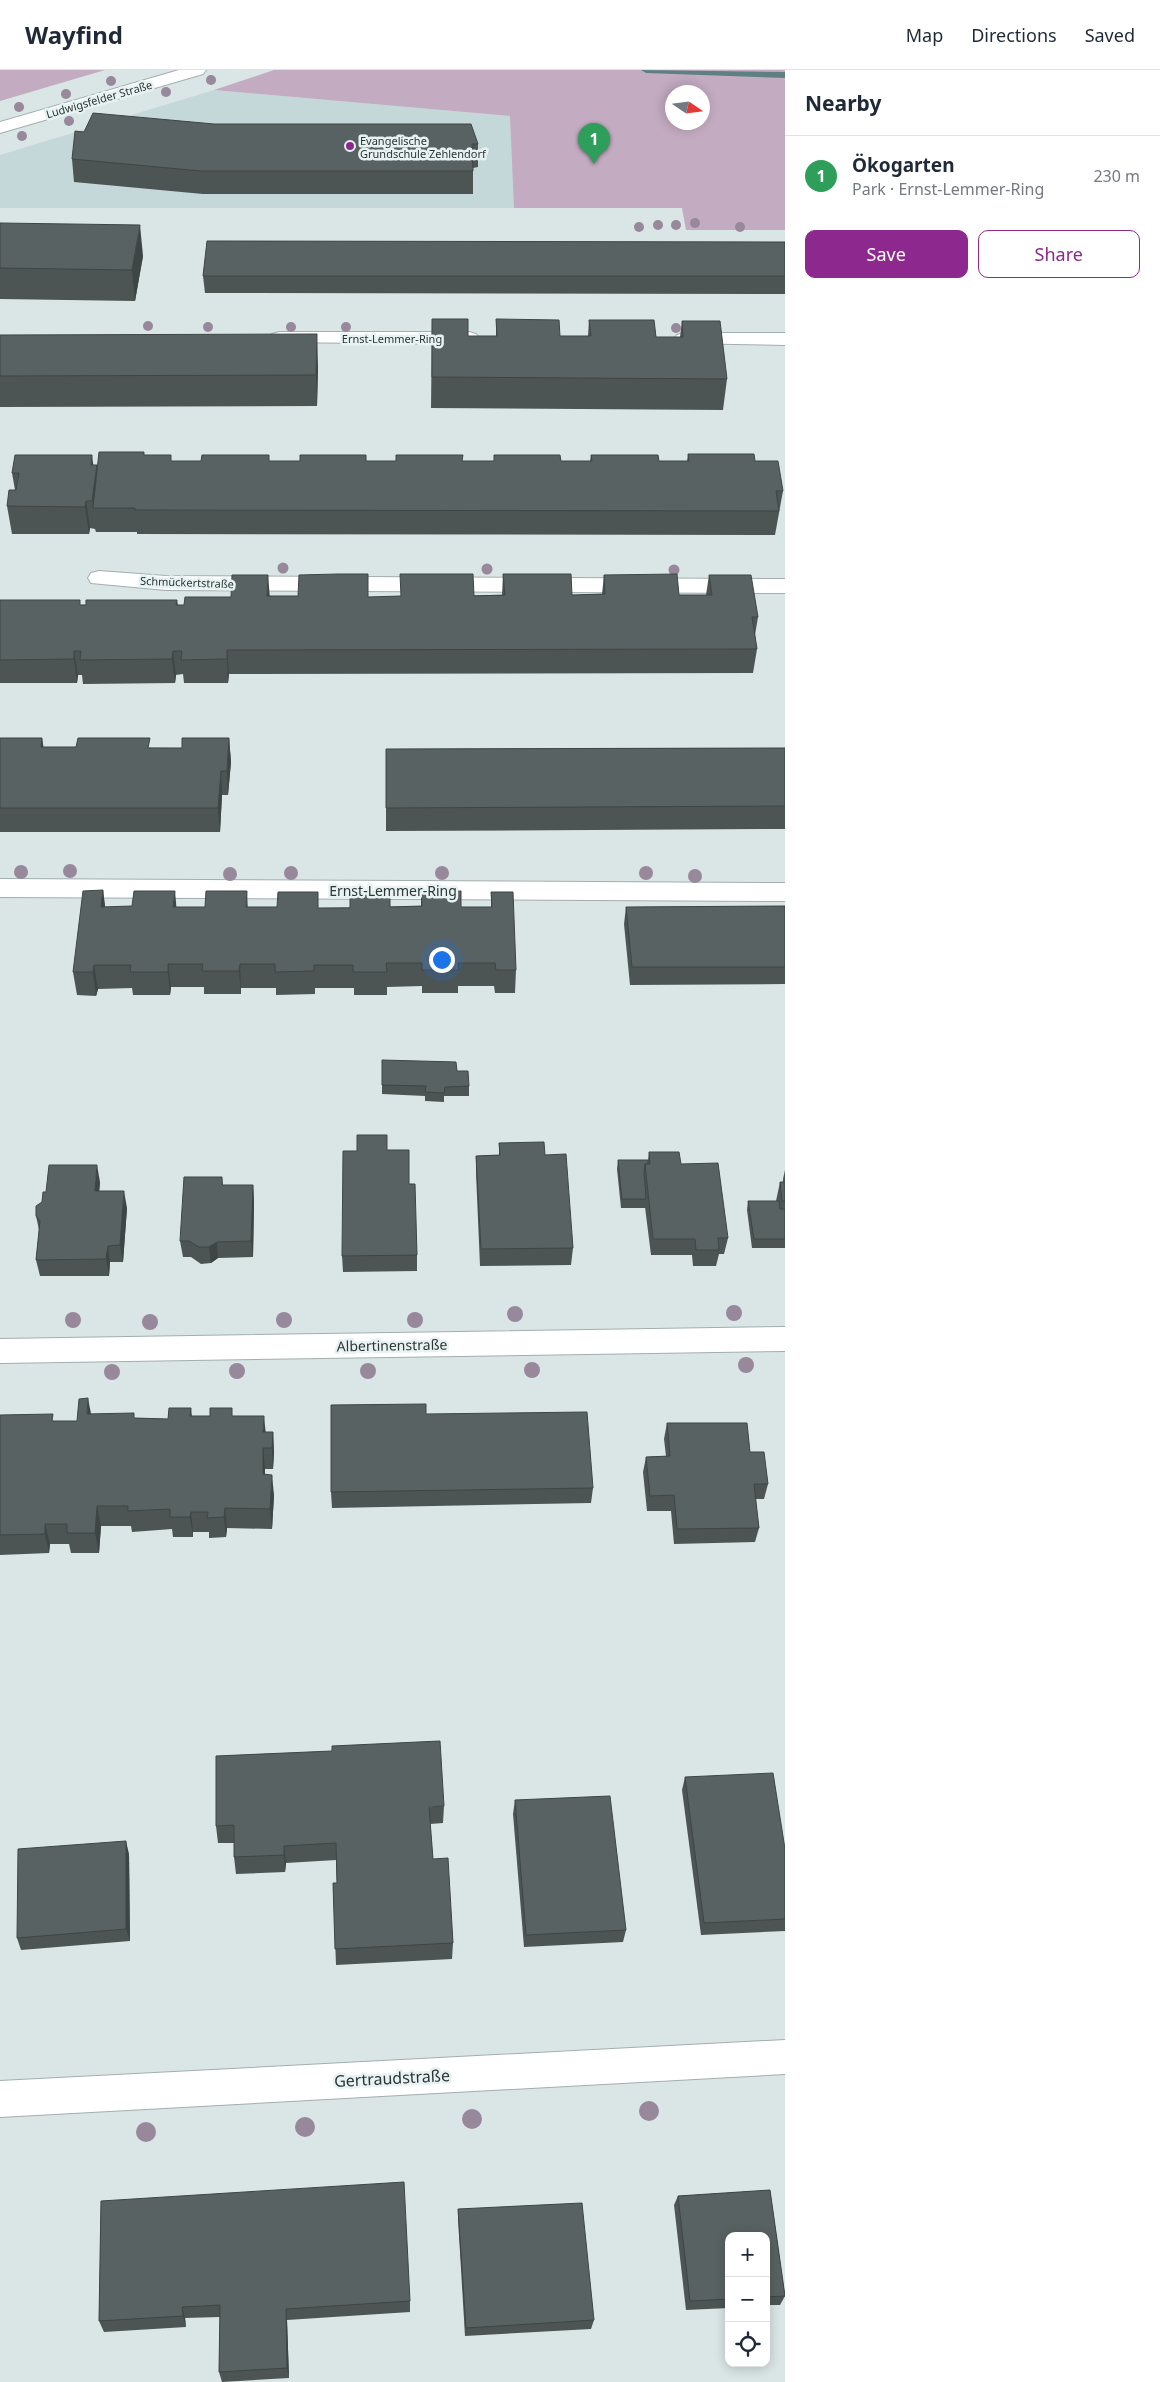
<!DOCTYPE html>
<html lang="en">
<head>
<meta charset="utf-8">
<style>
	body { margin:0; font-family:"Noto Sans",sans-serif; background:#f6f6f7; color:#1f2937 }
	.controls { position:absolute; right:15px; bottom:15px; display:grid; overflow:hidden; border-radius:10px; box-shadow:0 2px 12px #0003 }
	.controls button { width:45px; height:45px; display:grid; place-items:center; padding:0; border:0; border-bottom:1px solid #e0e1e3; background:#fff; color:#1f2937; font:25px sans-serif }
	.compass { position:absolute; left:665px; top:15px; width:45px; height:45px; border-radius:50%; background:#fff; box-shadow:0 2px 12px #0003; rotate:103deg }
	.you { position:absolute; left:441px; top:889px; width:18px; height:18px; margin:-12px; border:4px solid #fff; border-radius:50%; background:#1a73e8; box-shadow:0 0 0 8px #1a73e833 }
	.badge { display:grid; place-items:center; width:32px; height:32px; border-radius:50%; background:#8d288e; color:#fff; font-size:16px; font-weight:700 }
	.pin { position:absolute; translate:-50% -41px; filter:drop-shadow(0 1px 2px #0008) }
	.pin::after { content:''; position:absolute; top:26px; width:18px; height:15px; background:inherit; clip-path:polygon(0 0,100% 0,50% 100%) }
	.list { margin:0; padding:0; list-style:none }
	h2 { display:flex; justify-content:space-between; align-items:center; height:65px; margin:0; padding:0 20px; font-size:21px }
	h2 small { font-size:16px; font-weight:400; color:#747a83 }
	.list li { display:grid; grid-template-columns:32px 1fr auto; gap:15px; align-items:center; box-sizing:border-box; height:80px; padding:0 20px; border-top:1px solid #e0e1e3 }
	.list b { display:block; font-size:19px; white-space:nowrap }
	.list p { margin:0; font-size:16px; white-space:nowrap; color:#747a83 }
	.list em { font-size:16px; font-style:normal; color:#747a83 }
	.actions { display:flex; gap:10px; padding:15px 20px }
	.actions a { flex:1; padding:11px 0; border:1px solid #8d288e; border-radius:10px; text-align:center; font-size:18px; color:#8d288e }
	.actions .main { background:#8d288e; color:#fff }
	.icon { flex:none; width:28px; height:28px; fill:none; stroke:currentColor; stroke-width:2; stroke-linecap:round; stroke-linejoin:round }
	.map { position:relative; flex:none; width:785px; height:2312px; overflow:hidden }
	header { display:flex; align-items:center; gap:30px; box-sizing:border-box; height:70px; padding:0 25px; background:#fff; border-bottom:1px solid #e0e1e3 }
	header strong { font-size:24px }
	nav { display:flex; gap:28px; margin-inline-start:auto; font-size:18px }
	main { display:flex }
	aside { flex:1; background:#fff }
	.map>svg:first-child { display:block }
	.built { fill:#c5d8d9 }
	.green { fill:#c3abc1; fill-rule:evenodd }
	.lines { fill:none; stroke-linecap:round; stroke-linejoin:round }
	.stream { fill:#5e8082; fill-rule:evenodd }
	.street-casing { stroke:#a3aeae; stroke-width:2 }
	.secondary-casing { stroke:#a3aeae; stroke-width:2 }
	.street { fill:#fff; fill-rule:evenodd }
	.secondary { fill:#fff; fill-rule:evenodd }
	.tree { fill:#98889c }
	.wall { fill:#4d5454 }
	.shaded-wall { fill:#3e4545 }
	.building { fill:#596262; stroke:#3e4545 }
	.poi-dot { fill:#8d288e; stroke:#e7f2f3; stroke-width:2 }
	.labels { text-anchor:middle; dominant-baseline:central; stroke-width:5; stroke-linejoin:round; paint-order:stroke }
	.far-street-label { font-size:11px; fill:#2f3434; stroke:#e7f2f3 }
	.far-poi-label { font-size:11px; fill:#2f3434; stroke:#e7f2f3; text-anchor:start }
	.street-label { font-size:14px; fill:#2f3434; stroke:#e7f2f3 }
	.near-street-label { font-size:16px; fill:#2f3434; stroke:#e7f2f3 }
</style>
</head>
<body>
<header>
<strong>Wayfind</strong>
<nav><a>Map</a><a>Directions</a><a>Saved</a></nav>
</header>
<main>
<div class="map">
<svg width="785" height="2312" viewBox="0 0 785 2312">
	<rect width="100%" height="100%" fill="#dae5e5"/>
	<polygon class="built" points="214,20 511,46 682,138 0,138 0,85"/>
	<g class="green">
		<polygon points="0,0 105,0 0,31"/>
		<path d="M274,0H785V160H686L682,138H514L510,46L214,20ZM702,22V52H672V22Z"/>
	</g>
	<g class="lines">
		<polygon class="stream" points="641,0 785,2 785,8 646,3"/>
		<defs>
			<g id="street">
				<polygon points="279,262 469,262 476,264 479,268 476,272 469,274 272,272 269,268 272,264"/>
				<polygon points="684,263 785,263 785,275 677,273 674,269 677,265"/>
				<polygon points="99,501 166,506 785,509 785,523 166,520 91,513 88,508 91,503"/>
				<polygon points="0,809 785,813 785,831 0,827"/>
				<polygon points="785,1257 785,1281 0,1293 0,1269"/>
				<polygon points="785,1970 785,2004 0,2047 0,2011"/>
			</g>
			<polygon id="secondary" points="179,0 206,0 203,4 0,63 0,52"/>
		</defs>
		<use href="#street" class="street-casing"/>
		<use href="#secondary" class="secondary-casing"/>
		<use href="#street" class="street"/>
		<use href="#secondary" class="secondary"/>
	</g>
	<g class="tree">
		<circle cx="211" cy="10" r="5"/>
		<circle cx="111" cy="11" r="5"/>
		<circle cx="166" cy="22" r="5"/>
		<circle cx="66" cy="24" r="5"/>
		<circle cx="19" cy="37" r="5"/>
		<circle cx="69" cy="51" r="5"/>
		<circle cx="22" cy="66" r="5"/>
		<circle cx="695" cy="153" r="5"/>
		<circle cx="658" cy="155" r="5"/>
		<circle cx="676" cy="155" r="5"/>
		<circle cx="639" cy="157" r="5"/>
		<circle cx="740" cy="157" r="5"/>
		<circle cx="148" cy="256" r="5"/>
		<circle cx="208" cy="257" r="5"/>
		<circle cx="291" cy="257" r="5"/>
		<circle cx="346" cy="257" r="5"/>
		<circle cx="676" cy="258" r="5"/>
		<circle cx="283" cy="498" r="5.5"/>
		<circle cx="487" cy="499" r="5.5"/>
		<circle cx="674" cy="500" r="5.5"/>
		<circle cx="70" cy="801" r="7"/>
		<circle cx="21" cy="802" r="7"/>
		<circle cx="291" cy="803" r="7"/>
		<circle cx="442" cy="803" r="7"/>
		<circle cx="646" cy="803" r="7"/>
		<circle cx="230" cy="804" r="7"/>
		<circle cx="695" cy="806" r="7"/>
		<circle cx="734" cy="1243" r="8"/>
		<circle cx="515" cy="1244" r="8"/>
		<circle cx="73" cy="1250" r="8"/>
		<circle cx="284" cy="1250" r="8"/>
		<circle cx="415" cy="1250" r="8"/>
		<circle cx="150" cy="1252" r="8"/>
		<circle cx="746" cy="1295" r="8"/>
		<circle cx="532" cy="1300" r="8"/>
		<circle cx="237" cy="1301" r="8"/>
		<circle cx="368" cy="1301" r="8"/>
		<circle cx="112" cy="1302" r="8"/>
		<circle cx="649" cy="2041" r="10"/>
		<circle cx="472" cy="2049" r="10"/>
		<circle cx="305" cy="2057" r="10"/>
		<circle cx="146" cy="2062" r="10"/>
	</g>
	<g class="wall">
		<polygon points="214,54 478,74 478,97 473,98 473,124 203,124 74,112 72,89 84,62"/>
		<polygon points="0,153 143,186 135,231 0,229"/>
		<polygon points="785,172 785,224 205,223 203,206"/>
		<polygon points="432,249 468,266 496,266 496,249 560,266 588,266 589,250 656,267 680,267 682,251 727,309 723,340 431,338"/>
		<polygon points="0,265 318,296 317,336 0,337"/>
		<polygon points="688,384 755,391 783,421 775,465 137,464 137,462 96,462 95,459 90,458 89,464 12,464 7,436 15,420 12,403 94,395 97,395 97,399 144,385 171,385 171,391 590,391 591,385 659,391 687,391"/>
		<polygon points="503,504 572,525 602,524 604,505 679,525 706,525 709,505 758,547 755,565 757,579 753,603 229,604 228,613 184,613 183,604 176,605 175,613 83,614 82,605 78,605 77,613 0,613 0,530 81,535 177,530 178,535 184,535 231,527 269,526 369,527 502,525"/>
		<polygon points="0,668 42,668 43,677 182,678 229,668 231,692 228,725 222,725 220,762 0,762"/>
		<polygon points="785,678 785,759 386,761 386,679"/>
		<polygon points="103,820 105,837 319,838 421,836 421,821 461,837 491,837 491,822 516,900 515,923 495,923 494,916 458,916 458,923 422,923 422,916 387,917 387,925 354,925 354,918 315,918 315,924 276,925 276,918 241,918 241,924 204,924 204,917 171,917 170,925 133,925 132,918 98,919 96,926 77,925 73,902"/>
		<polygon points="785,836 785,914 630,915 624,854 626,837"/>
		<polygon points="457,1001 469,1016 469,1026 444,1026 444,1032 425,1031 425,1026 382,1024 382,1015"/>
		<polygon points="499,1073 545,1085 573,1178 571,1195 480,1196 476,1103 476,1086 499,1085"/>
		<polygon points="387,1080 409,1114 417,1185 417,1201 343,1202 342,1186"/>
		<polygon points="649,1082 681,1094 728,1168 724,1184 719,1184 716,1196 693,1196 692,1185 651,1185 645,1137 645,1138 621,1138 617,1099 618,1090 648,1090"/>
		<polygon points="785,1100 785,1178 752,1178 747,1140 748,1131 776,1131 780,1112 783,1112 783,1109"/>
		<polygon points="222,1107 223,1115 253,1115 254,1132 253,1187 218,1188 211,1193 201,1194 191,1187 183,1187 180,1171"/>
		<polygon points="100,1112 99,1121 127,1138 123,1192 110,1192 109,1206 40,1206 36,1190 39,1160 36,1146 46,1122"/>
		<polygon points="191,1338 192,1346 233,1346 266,1362 273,1362 274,1383 273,1399 265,1399 265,1405 274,1425 272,1459 227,1458 226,1467 209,1468 209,1462 193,1462 193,1467 173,1467 172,1459 132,1462 131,1456 101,1456 99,1483 71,1483 69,1474 50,1474 49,1483 0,1485 0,1345 55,1351 77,1351 91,1344 135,1348 168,1349"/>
		<polygon points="426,1344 593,1418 591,1433 332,1438 331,1422"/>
		<polygon points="667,1353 750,1382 768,1414 764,1429 755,1429 759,1458 755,1472 674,1474 671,1441 647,1441 643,1402 646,1387 666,1386 664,1369"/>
		<polygon points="685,1707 785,1779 785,1861 701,1865 682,1720"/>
		<polygon points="515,1730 626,1860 623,1872 524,1877 513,1744"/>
		<polygon points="444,1736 443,1753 430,1754 433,1789 453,1873 452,1889 336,1895 333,1813 337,1813 336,1790 286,1793 285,1802 236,1804 234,1787 234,1773 218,1773 216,1756"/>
		<polygon points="129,1784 130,1871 21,1880 17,1868"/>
		<polygon points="770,2120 785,2226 780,2235 766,2235 766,2166 729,2166 729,2238 686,2240 674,2135 678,2126"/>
		<polygon points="101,2131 410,2231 410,2242 287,2250 289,2308 222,2312 219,2302 220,2247 185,2248 186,2257 104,2262 99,2251"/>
		<polygon points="458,2139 594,2250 591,2259 465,2266 458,2149"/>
	</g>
	<g class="shaded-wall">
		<polygon points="140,155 143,186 135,231 132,200"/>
		<polygon points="317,264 318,296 317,336 316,305"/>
		<polygon points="92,385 95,408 97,395 100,423 93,438 91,395"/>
		<polygon points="86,431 90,458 89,464 85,437"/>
		<polygon points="268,505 270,529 267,526"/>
		<polygon points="227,580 229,604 228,613 227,589"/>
		<polygon points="74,581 78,605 77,613 74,589"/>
		<polygon points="173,581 176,605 175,613 172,589"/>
		<polygon points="42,668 46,692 41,677"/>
		<polygon points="229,668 231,692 228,725 227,701"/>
		<polygon points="221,701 222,725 220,762 218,738"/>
		<polygon points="103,820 106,844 101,837"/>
		<polygon points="175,821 177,844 173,837"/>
		<polygon points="247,821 248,844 246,837"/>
		<polygon points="168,894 171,917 170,925 168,902"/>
		<polygon points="240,894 241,918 241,924 239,901"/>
		<polygon points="94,895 98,919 96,926 93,902"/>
		<polygon points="97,1095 100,1112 98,1138 95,1121"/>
		<polygon points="253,1115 254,1132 253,1187 251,1171"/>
		<polygon points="124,1121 127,1138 123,1192 120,1175"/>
		<polygon points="217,1172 218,1188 211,1193 209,1177"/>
		<polygon points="108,1176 110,1192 109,1206 106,1189"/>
		<polygon points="88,1328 92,1349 87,1344"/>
		<polygon points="264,1346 266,1366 263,1362"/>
		<polygon points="273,1362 274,1383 273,1399 272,1378"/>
		<polygon points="263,1378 265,1399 264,1425 263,1404"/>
		<polygon points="272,1405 274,1425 272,1459 270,1439"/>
		<polygon points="97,1436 101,1456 99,1483 95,1463"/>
		<polygon points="225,1438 227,1458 226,1467 224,1447"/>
		<polygon points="191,1442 193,1462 193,1467 190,1447"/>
		<polygon points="45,1454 50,1474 49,1483 45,1464"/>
		<polygon points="126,1771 129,1784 130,1871 126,1859"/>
		<polygon points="284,1776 286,1793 285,1802 284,1785"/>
		<polygon points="182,2237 185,2248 186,2257 183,2246"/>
		<polygon points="286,2239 287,2250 289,2308 287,2298"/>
	</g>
	<g class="building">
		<polygon points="93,43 214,54 471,54 478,74 472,74 473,101 201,101 72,89 75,61 84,62"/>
		<polygon points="0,153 140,155 132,200 0,198"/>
		<polygon points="207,171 785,172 785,206 203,206"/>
		<polygon points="432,249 468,249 468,266 497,266 496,249 559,250 560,266 591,266 589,250 654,250 656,267 683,267 682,251 720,251 727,309 432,307"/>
		<polygon points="317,264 316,305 0,306 0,265"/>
		<polygon points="99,382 144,382 144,385 171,385 171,391 201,391 202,385 269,385 269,391 300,391 300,385 366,385 366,391 396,391 396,385 463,385 462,391 494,391 494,385 560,385 561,391 592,391 591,385 658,385 659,391 689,391 688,384 754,384 755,391 778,391 783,421 776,421 779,441 135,440 135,438 93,438"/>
		<polygon points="15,385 92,385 91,395 97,395 92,431 86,431 85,437 7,436 9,420 16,420 19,403 12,403"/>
		<polygon points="338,504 368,504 368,527 401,526 400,504 473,504 474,526 505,525 503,504 571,504 572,525 605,524 604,505 677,504 679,525 712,525 709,505 751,505 758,547 752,547 757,579 227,580 227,589 181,590 182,581 173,581 172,589 80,590 81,581 74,581 74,589 0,590 0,530 80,530 80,535 86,535 86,530 177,530 176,535 184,535 185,527 231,527 232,505 268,505 267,526 298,526 299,505"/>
		<polygon points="0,668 42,668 41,677 76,677 78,668 150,668 148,678 182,678 182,668 229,668 227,701 221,701 218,738 0,738"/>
		<polygon points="785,678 785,736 386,738 386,679"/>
		<polygon points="103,820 101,837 132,836 134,821 175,821 173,837 205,837 206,821 247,821 246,837 277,837 278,822 318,822 318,838 350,838 350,822 390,822 390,837 422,836 421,821 461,821 461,837 492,837 491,822 513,822 516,900 496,900 495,893 458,893 459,900 422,900 422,893 386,893 387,902 353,902 353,895 314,895 314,901 275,902 275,894 240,894 239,901 202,901 203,894 168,894 168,902 130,902 131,895 94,895 93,902 73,902 83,821"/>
		<polygon points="785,836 785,897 632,897 626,837"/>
		<polygon points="382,990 456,992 457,1001 468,1001 469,1016 445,1017 444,1023 425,1022 426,1016 382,1015"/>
		<polygon points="357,1065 387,1065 387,1080 409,1080 409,1114 415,1114 417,1185 342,1186 343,1081 357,1081"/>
		<polygon points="544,1072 545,1085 566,1084 573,1178 481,1179 476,1086 500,1085 499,1073"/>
		<polygon points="649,1082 679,1082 681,1094 718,1093 728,1168 718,1168 719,1180 696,1180 695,1169 653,1169 645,1094 650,1094"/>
		<polygon points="618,1090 648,1090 648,1094 645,1094 644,1102 646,1129 622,1129"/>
		<polygon points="49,1095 97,1095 95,1121 124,1121 120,1175 108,1176 106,1189 36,1190 40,1151 36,1146 36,1136 42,1132 43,1122 46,1122"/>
		<polygon points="184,1107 222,1107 222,1115 253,1115 251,1171 217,1172 209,1177 199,1177 189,1171 180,1171"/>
		<polygon points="780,1112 785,1112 785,1131 782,1131"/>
		<polygon points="748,1131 779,1131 780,1139 785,1139 785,1169 754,1169"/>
		<polygon points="88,1328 87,1344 134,1343 134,1348 168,1349 169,1338 191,1338 190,1346 210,1346 210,1338 232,1338 232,1346 264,1346 263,1362 273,1362 272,1378 263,1378 263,1404 272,1405 270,1439 225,1438 224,1447 207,1448 208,1442 191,1442 190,1447 170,1447 170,1439 128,1441 128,1436 97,1436 95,1463 67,1463 67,1454 45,1454 45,1464 0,1465 0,1345 53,1344 52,1351 77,1351 79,1329"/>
		<polygon points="426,1334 426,1344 587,1342 593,1418 331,1422 331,1335"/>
		<polygon points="667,1353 747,1353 750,1382 764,1382 768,1414 754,1414 759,1458 677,1459 674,1425 650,1426 646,1387 670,1386"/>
		<polygon points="440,1671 444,1736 429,1737 433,1789 448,1788 453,1873 335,1879 333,1813 337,1813 336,1773 284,1776 284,1785 234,1787 234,1755 216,1756 216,1686 332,1681 332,1676"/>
		<polygon points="773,1703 785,1779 785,1849 704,1853 685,1707"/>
		<polygon points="610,1726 626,1860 526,1865 515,1730"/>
		<polygon points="126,1771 126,1859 17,1868 18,1779"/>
		<polygon points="404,2112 410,2231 286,2239 287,2298 219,2302 220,2235 182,2237 183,2246 99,2251 101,2131"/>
		<polygon points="770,2120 785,2226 766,2227 766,2166 729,2166 729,2229 690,2231 678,2126"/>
		<polygon points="582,2133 594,2250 466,2258 458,2139"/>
	</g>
	<circle class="poi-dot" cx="350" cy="76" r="5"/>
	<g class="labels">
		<g class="far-street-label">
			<text transform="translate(99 29) rotate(-16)">Ludwigsfelder Straße</text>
			<text x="392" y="268">Ernst-Lemmer-Ring</text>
			<text transform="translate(187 512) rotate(2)">Schmückertstraße</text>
		</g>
		<g class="far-poi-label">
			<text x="360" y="70">Evangelische<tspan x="360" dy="13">Grundschule Zehlendorf</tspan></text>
		</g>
		<g class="street-label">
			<text x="393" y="820">Ernst-Lemmer-Ring</text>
			<text transform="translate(392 1275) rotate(-1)">Albertinenstraße</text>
		</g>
		<g class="near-street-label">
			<text transform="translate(392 2008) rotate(-3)">Gertraudstraße</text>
		</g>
	</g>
</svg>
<div class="controls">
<button>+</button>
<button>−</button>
<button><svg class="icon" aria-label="locate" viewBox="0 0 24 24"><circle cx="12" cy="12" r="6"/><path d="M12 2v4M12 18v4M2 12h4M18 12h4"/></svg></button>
</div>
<svg class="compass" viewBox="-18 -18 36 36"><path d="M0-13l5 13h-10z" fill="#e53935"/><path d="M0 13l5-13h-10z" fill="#747a83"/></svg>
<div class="you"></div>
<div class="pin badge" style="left:594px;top:94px;background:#2e9e5b">1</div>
</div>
<aside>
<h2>Nearby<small></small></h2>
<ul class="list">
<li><span class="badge" style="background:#2e9e5b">1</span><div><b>Ökogarten</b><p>Park · Ernst-Lemmer-Ring</p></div><em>230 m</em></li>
</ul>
<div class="actions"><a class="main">Save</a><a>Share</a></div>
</aside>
</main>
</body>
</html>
